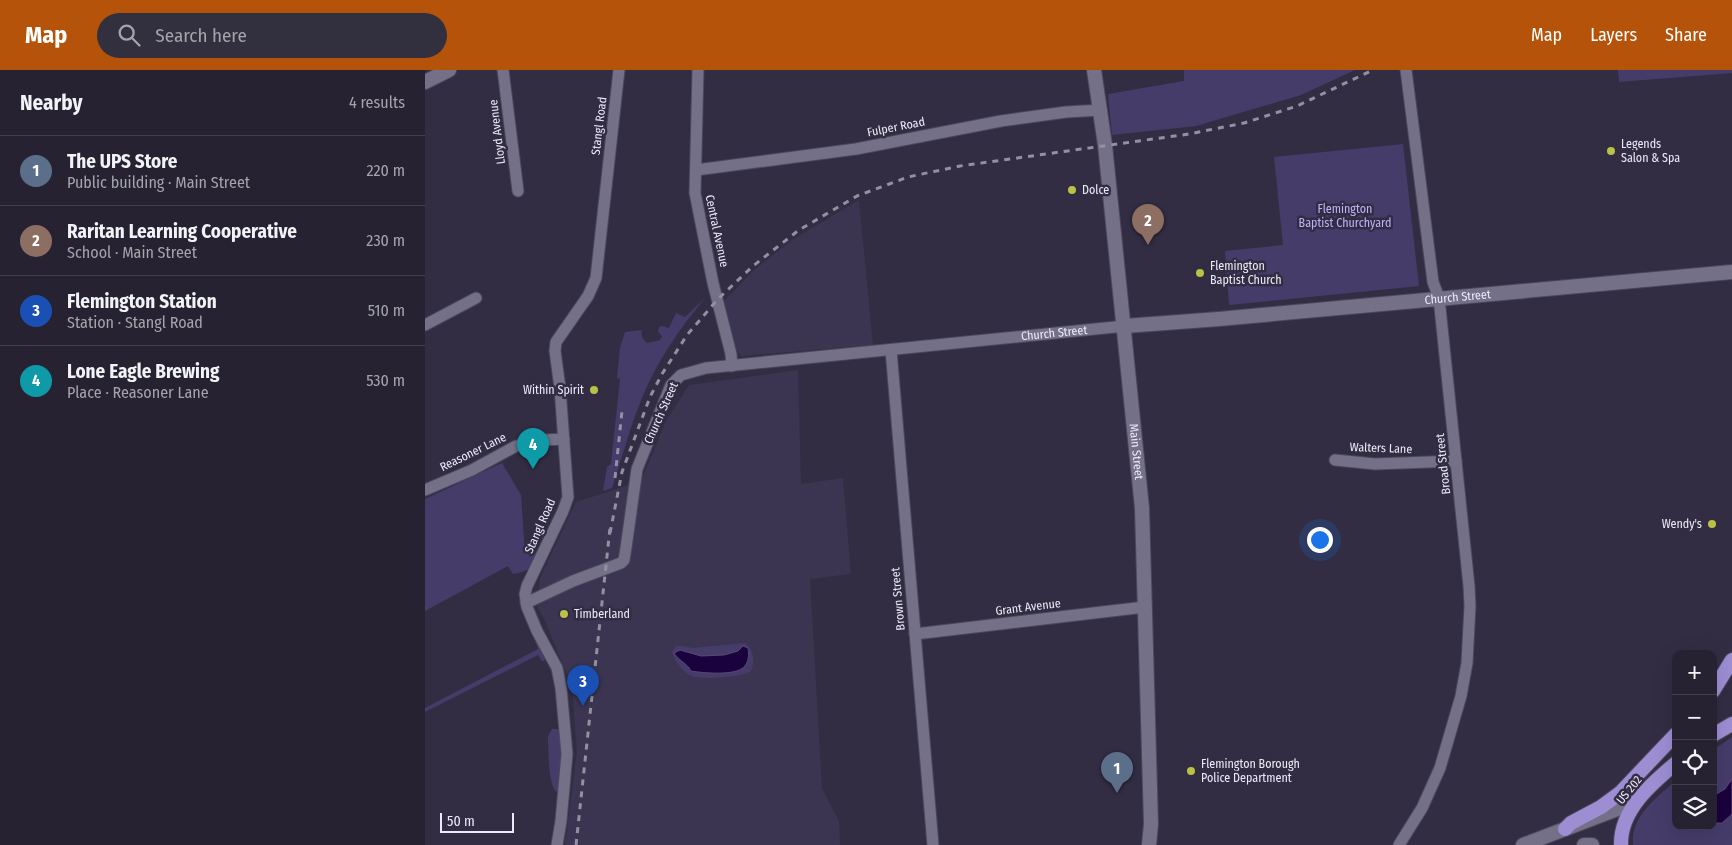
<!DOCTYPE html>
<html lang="en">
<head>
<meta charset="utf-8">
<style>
	body { margin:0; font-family:"Fira Sans Condensed",sans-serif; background:#322f3e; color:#f1f3f6 }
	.controls { position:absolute; right:15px; bottom:15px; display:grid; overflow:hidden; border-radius:10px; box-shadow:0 5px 20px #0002 }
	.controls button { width:45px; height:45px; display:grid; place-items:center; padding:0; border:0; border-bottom:1px solid #423f4d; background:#262232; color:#f1f3f6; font:25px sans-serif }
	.scale { position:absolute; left:15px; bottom:12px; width:74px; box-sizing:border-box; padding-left:5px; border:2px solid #eceaf8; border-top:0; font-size:14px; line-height:18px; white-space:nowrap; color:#eceaf8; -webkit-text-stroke:4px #322d43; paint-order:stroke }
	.you { position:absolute; left:894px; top:469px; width:18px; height:18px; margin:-12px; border:4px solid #fff; border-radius:50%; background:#1a73e8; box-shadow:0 0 0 8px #1a73e833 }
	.badge { display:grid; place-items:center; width:32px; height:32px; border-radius:50%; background:#b45309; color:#fff; font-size:16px; font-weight:700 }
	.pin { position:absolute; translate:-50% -41px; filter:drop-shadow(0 1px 2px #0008) }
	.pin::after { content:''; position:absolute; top:26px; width:18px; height:15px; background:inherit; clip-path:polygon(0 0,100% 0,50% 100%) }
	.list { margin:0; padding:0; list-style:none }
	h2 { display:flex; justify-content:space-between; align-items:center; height:65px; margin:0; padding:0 20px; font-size:21px }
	h2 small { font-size:16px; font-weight:400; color:#a4a4ac }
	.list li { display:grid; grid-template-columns:32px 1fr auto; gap:15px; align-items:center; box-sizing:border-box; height:70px; padding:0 20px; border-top:1px solid #423f4d }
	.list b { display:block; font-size:19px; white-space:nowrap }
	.list p { margin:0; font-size:16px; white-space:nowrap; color:#a4a4ac }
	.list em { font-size:16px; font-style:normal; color:#a4a4ac }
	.icon { flex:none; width:28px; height:28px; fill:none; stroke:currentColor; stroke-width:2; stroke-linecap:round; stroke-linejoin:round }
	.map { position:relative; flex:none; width:1307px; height:775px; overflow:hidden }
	header { display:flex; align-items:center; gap:30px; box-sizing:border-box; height:70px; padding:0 25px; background:#b45309; color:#fff }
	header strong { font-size:24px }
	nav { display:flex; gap:28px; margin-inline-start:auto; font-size:18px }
	.search { width:350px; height:45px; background:#322f3e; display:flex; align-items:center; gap:12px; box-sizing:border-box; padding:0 18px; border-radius:28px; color:#a4a4ac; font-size:19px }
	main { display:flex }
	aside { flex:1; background:#262232 }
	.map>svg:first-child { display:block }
	.built { fill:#3b3551 }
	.green { fill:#463c6a }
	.water { fill:#1a023e; stroke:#594876 }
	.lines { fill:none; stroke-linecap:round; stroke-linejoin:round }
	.minor-casing { stroke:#4c485b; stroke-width:13 }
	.tertiary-casing { stroke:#4c485b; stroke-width:16 }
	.secondary-casing { stroke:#4c485b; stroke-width:16 }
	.trunk-casing { stroke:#4c485b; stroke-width:16 }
	.minor { stroke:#747088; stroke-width:11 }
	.tertiary { stroke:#747088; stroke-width:14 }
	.secondary { stroke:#747088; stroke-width:14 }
	.trunk { stroke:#9d8ed4; stroke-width:14 }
	.rail { stroke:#9390a1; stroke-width:3; stroke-dasharray:6 6; stroke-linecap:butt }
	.poi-dot { fill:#b9c146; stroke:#322d43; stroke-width:2 }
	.labels { text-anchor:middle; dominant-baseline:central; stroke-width:5; stroke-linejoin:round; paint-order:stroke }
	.street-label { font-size:12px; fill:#eceaf8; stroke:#322d43 }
	.poi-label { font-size:12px; fill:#eceaf8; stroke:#322d43; text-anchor:start }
	.park-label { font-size:12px; fill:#c0b1fd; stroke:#322d43 }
</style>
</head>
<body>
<header>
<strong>Map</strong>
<div class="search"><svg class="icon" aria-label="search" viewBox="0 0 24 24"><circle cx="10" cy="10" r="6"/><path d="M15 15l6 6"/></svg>Search here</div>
<nav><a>Map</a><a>Layers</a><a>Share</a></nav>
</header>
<main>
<aside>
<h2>Nearby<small>4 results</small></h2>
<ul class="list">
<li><span class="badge" style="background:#5c6f8a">1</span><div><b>The UPS Store</b><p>Public building · Main Street</p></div><em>220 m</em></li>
<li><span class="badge" style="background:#8d6e63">2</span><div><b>Raritan Learning Cooperative</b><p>School · Main Street</p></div><em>230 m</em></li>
<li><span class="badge" style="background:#1a4fb4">3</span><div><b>Flemington Station</b><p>Station · Stangl Road</p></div><em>510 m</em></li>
<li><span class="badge" style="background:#0f9aa8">4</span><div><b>Lone Eagle Brewing</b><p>Place · Reasoner Lane</p></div><em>530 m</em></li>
</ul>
</aside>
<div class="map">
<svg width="1307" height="775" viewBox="0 0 1307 775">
	<rect width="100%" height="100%" fill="#322d43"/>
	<g class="built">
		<polygon points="434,130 448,275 316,286 311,279 299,231 328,201 367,170"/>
		<polygon points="373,300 376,414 418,408 426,504 385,509 397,718 414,751 415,775 140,775 152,681 147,617 120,551 112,536 115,508 151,432 216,411 241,351 264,315"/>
	</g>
	<g class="green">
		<polygon points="759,0 930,0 876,25 771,56 687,65 683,24 759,11"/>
		<polygon points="1193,0 1307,0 1307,3 1194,12"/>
		<polygon points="978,74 994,216 804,235 800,181 858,175 849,87"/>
		<path d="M280,228C255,258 232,291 217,328C205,357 197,388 187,418L178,421L182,397L186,394L195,309L192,308L195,278L200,262L217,260C216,265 217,269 222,273L235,270L237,266L233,262L234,257L237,256L244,258L251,243L260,247Z"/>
		<path d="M77,393L96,425L100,482L108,481L111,483C107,499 104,501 88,504L83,496L0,541V429Z"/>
		<polygon points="110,571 112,571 120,588 119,591 117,591 113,585 0,642 0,638 113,579"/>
		<path d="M320,573C329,580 330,591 326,601C320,607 276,610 267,606C258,603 250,591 247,582L251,576H259L267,578Z"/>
		<path d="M127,659H132L136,662L137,683L134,721L132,722C123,716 124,685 123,673V666Z"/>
		<path d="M1307,667V775H1208C1205,746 1232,728 1251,710V756H1288V680Z"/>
	</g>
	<g class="water">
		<path d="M318,576L323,578C324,584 324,592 319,597C310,606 278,603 266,601C262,593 254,591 249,583L255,580L276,586L299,585L313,581Z"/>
		<polygon points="1307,709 1307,744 1297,753 1288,753 1288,726 1300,719"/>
	</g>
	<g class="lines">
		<defs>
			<g id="minor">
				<polyline points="78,0 93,121"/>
				<polyline points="273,0 270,123 288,213 306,284 307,296"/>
				<polyline points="271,100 431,79 576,51 641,42 676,40"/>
				<polyline points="0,255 51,228"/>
				<polyline points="466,280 508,775"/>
				<polyline points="910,390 950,394 1031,391"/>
				<polyline points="0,420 47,400 91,376 118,370 139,369"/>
				<path id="s1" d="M101,533L148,511L196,493L199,490L201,478L212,399L246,315L256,305L281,298L700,256"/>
				<polyline points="490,564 720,537"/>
				<polyline points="132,775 136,751 142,684 136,618 132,598 112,561 102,537 100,524 102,516 138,441 143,427 135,318 130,281 131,272 163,226 171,208 194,0"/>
				<polyline points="974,775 997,738 1015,698 1036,626 1042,593 1045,536 1044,516 1014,228 1008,212 981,0"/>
			</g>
			<g id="tertiary">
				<path id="s2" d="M669,0L680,75L717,438L726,754L724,775"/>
				<polyline points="0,12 24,0"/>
				<path id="s3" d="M700,256L794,249L1307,202"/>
			</g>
			<g id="secondary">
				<polyline points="1098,775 1195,738 1216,725"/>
				<polyline points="1159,775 1167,775"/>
			</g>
			<g id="trunk">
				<polyline points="1288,621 1307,590"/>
				<polyline points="1288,665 1307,654"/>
				<polyline points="1140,759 1146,753 1176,737 1195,723 1251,664"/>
				<path d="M1196,775C1195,740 1226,714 1251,693"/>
			</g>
		</defs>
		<use href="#minor" class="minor-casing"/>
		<use href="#tertiary" class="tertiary-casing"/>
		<use href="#secondary" class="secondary-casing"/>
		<use href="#trunk" class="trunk-casing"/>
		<use href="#minor" class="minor"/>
		<use href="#tertiary" class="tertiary"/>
		<use href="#secondary" class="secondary"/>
		<use href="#trunk" class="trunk"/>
		<g class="rail">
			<polyline points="190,408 197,341"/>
			<polyline points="185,463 197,402 225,327 237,304 262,265 293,229 328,196 374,160 432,126 483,107 535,96 764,64 819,53 872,36 948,0"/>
			<polyline points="151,775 185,458"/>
		</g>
	</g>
	<g class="poi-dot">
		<circle cx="1186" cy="81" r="5"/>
		<circle cx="647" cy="120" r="5"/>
		<circle cx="775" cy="203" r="5"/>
		<circle cx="169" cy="320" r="5"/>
		<circle cx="1287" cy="454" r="5"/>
		<circle cx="139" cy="544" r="5"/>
		<circle cx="766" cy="701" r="5"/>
	</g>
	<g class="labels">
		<g class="street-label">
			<text transform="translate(174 56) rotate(-83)">Stangl Road</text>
			<text transform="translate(471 57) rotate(-11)">Fulper Road</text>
			<text transform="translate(72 62) rotate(-97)">Lloyd Avenue</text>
			<text transform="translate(292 161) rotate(78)">Central Avenue</text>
			<text stroke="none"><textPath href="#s3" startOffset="334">Church Street</textPath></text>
			<text stroke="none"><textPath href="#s1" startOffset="680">Church Street</textPath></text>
			<text transform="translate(236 343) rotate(-66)">Church Street</text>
			<text transform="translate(956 378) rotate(2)">Walters Lane</text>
			<text stroke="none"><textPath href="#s2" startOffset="384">Main Street</textPath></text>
			<text transform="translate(48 382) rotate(-26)">Reasoner Lane</text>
			<text transform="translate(1018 394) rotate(-96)">Broad Street</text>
			<text transform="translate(115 456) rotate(-66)">Stangl Road</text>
			<text transform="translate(473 529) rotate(-95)">Brown Street</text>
			<text transform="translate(603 537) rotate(-7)">Grant Avenue</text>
			<text transform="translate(1204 720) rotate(-51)">US 202</text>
		</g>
		<g class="poi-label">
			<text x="1196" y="74">Legends<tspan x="1196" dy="14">Salon &amp; Spa</tspan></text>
			<text x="657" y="120">Dolce</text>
			<text x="785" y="196">Flemington<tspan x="785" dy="14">Baptist Church</tspan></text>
			<text x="159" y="320" text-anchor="end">Within Spirit</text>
			<text x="1277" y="454" text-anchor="end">Wendy's</text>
			<text x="149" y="544">Timberland</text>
			<text x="776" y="694">Flemington Borough<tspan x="776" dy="14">Police Department</tspan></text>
		</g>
		<g class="park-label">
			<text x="920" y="139">Flemington<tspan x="920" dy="14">Baptist Churchyard</tspan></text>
		</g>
	</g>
</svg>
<div class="controls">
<button>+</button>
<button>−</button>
<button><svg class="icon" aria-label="locate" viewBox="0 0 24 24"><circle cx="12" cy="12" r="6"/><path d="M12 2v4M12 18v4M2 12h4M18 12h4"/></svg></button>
<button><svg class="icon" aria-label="layers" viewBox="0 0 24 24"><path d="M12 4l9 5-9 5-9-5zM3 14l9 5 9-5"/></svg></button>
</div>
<div class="scale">50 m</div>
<div class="you"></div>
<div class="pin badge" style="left:692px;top:723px;background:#5c6f8a">1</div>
<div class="pin badge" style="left:723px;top:175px;background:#8d6e63">2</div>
<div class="pin badge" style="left:158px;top:636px;background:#1a4fb4">3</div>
<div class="pin badge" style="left:108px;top:399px;background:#0f9aa8">4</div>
</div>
</main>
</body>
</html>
